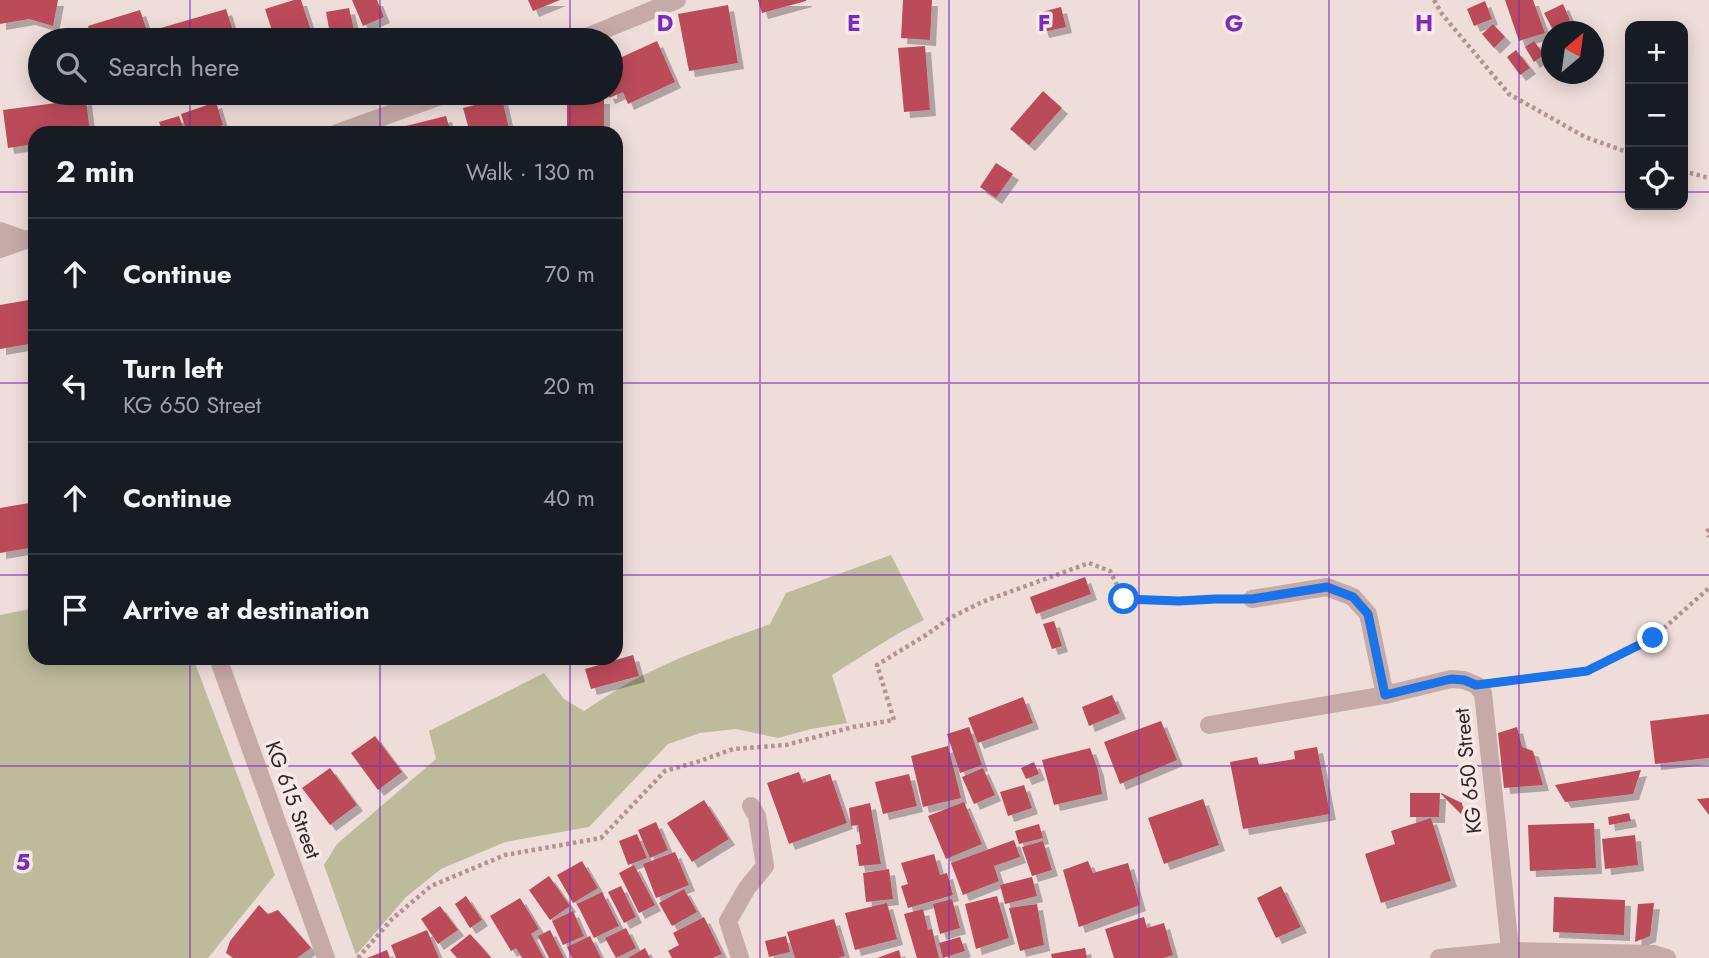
<!DOCTYPE html>
<html lang="en">
<head>
<meta charset="utf-8">
<style>
	body { margin:0; font-family:Jost,sans-serif; background:#242831; color:#f1f3f6 }
	.controls { position:absolute; right:21px; top:21px; display:grid; overflow:hidden; border-radius:14px; box-shadow:0 4px 18px #0003 }
	.controls button { width:63px; height:63px; display:grid; place-items:center; padding:0; border:0; border-bottom:2px solid #363941; background:#171b24; color:#f1f3f6; font:35px sans-serif }
	.compass { position:absolute; left:1541px; top:21px; width:63px; height:63px; border-radius:50%; background:#171b24; box-shadow:0 4px 18px #0003; rotate:29deg }
	.stop { position:absolute; width:21px; height:21px; margin:-16px; border:5px solid #1a73e8; border-radius:50%; background:#fff }
	.stop.end { background:#1a73e8; border-color:#fff; box-shadow:0 2px 7px #0008 }
	.list { margin:0; padding:0; list-style:none }
	h2 { display:flex; justify-content:space-between; align-items:center; height:91px; margin:0; padding:0 28px; font-size:30px }
	h2 small { font-size:23px; font-weight:400; color:#9ea1a6 }
	.list li { display:grid; grid-template-columns:46px 1fr auto; gap:21px; align-items:center; box-sizing:border-box; height:112px; padding:0 28px; border-top:2px solid #363941 }
	.list b { display:block; font-size:26px; white-space:nowrap }
	.list p { margin:0; font-size:23px; white-space:nowrap; color:#9ea1a6 }
	.list em { font-size:23px; font-style:normal; color:#9ea1a6 }
	.icon { flex:none; width:38px; height:38px; fill:none; stroke:currentColor; stroke-width:2; stroke-linecap:round; stroke-linejoin:round }
	.map { position:relative; flex:none; width:1709px; height:958px; overflow:hidden }
	.search { position:absolute; background:#171b24; box-shadow:0 4px 18px #0003; left:28px; top:28px; width:595px; height:77px; display:flex; align-items:center; gap:18px; box-sizing:border-box; padding:0 24px; border-radius:38px; color:#9ea1a6; font-size:26px }
	.panel { position:absolute; background:#171b24; box-shadow:0 4px 18px #0003; left:28px; top:126px; width:595px; height:539px; border-radius:21px }
	.map>svg:first-child { display:block }
	.green { fill:#bdbb9b }
	.building { fill:#bc4b5a; filter:url(#shadow) }
	.lines { fill:none; stroke-linecap:round; stroke-linejoin:round }
	.path { stroke:#b19391; stroke-width:4.5; stroke-dasharray:3.5 3.5; stroke-linecap:butt }
	.minor { stroke:#c6aaa7; stroke-width:18 }
	.route { stroke:#1a73e8; stroke-width:9 }
	.grid { fill:none; stroke:#7b2cbf; stroke-width:2; stroke-opacity:0.55 }
	.labels { text-anchor:middle; dominant-baseline:central; stroke-width:7; stroke-linejoin:round; paint-order:stroke }
	.street-label { font-size:21px; fill:#332728; stroke:#f7e9e6 }
	.grid-label { font-size:23px; text-anchor:middle; font-weight:bold; fill:#7b2cbf; stroke:#f7e9e6; stroke-width:7; stroke-linejoin:round; paint-order:stroke }
</style>
</head>
<body>
<div class="map">
<svg width="1709" height="958" viewBox="0 0 1709 958">
	<defs>
		<filter id="shadow"><feDropShadow dx="6" dy="6" stdDeviation="0" flood-color="#0004"/></filter>
	</defs>
	<rect width="100%" height="100%" fill="#efddda"/>
	<g class="green">
		<path d="M891,555L924,620C892,635 863,656 832,675L847,723L811,729L778,738L736,729L700,733L668,744L589,827L505,842L441,869L406,897L356,955L324,865L337,844L436,759L429,731L544,673L564,699L584,711C599,701 614,691 630,682C674,658 723,641 770,624L786,593Z"/>
		<polygon points="35,608 35,658 193,658 275,875 208,958 0,958 0,615"/>
	</g>
	<g class="building">
		<polygon points="0,0 58,0 53,26 29,19 0,24"/>
		<polygon points="294,0 301,0 314,40 275,40 265,9"/>
		<polygon points="352,0 377,0 384,17 363,26"/>
		<polygon points="528,0 560,0 533,11"/>
		<polygon points="758,0 806,0 806,1 762,13"/>
		<polygon points="903,0 932,0 930,40 901,38"/>
		<polygon points="1505,0 1533,0 1545,33 1519,41"/>
		<polygon points="1485,1 1492,19 1474,26 1467,9"/>
		<polygon points="1563,4 1570,20 1552,28 1544,13"/>
		<polygon points="728,5 738,63 689,71 678,14"/>
		<polygon points="1061,7 1066,27 1043,32 1038,13"/>
		<polygon points="349,8 355,34 331,39 326,12"/>
		<polygon points="226,9 236,40 157,40 154,30"/>
		<polygon points="140,10 150,40 92,40 88,26"/>
		<polygon points="1493,24 1505,37 1494,48 1482,34"/>
		<polygon points="657,41 675,82 628,104 623,92 609,98 607,93 611,93 611,62"/>
		<polygon points="1534,41 1544,55 1534,62 1525,47"/>
		<polygon points="925,46 930,110 904,112 898,48"/>
		<polygon points="1516,50 1530,68 1520,75 1507,57"/>
		<polygon points="1043,91 1062,108 1029,145 1010,129"/>
		<polygon points="502,98 510,133 470,133 463,108"/>
		<rect x="567" y="98" width="37" height="35"/>
		<polygon points="86,99 90,133 35,133 35,144 8,148 3,110"/>
		<polygon points="216,102 223,125 200,133 187,133 181,114"/>
		<polygon points="179,116 184,130 174,133 163,133 159,122"/>
		<polygon points="446,116 451,133 382,133 382,132"/>
		<polygon points="996,163 1013,174 996,198 980,187"/>
		<polygon points="29,300 35,343 0,349 0,305"/>
		<polygon points="35,502 35,547 0,553 0,508"/>
		<polygon points="1085,577 1091,594 1036,614 1030,597"/>
		<polygon points="1054,621 1062,646 1052,649 1043,624"/>
		<polygon points="633,655 639,676 591,689 585,669"/>
		<polygon points="1112,695 1120,713 1089,726 1082,707"/>
		<polygon points="1023,697 1033,723 978,743 968,718"/>
		<polygon points="1709,714 1709,758 1655,764 1650,721"/>
		<polygon points="1161,721 1177,760 1120,784 1104,742"/>
		<polygon points="969,727 982,765 960,773 947,734"/>
		<polygon points="1517,727 1522,747 1533,751 1543,785 1504,788 1498,733"/>
		<polygon points="375,736 402,772 378,790 351,753"/>
		<polygon points="948,746 961,798 923,807 911,756"/>
		<polygon points="1317,747 1330,814 1243,829 1230,762 1257,757 1259,765 1295,759 1294,751"/>
		<polygon points="1090,748 1098,770 1102,794 1054,805 1042,760"/>
		<polygon points="1034,762 1039,774 1026,779 1021,768"/>
		<polygon points="330,768 357,805 330,825 302,788"/>
		<polygon points="983,768 995,795 974,804 962,777"/>
		<polygon points="1641,770 1633,794 1565,802 1555,785"/>
		<polygon points="799,772 803,783 830,774 847,823 789,844 767,783"/>
		<polygon points="909,774 917,806 883,814 875,782"/>
		<polygon points="1024,785 1032,808 1008,816 1000,792"/>
		<polygon points="1410,793 1440,793 1439,817 1410,817"/>
		<polygon points="1441,793 1462,803 1465,818 1441,794"/>
		<polygon points="1709,798 1709,815 1697,799"/>
		<polygon points="1203,799 1219,845 1164,864 1148,818"/>
		<polygon points="704,800 729,839 692,862 667,823"/>
		<polygon points="964,802 982,844 946,859 928,816"/>
		<polygon points="870,803 881,864 859,866 856,845 861,844 858,825 851,826 849,808"/>
		<polygon points="1629,813 1631,821 1609,825 1608,817"/>
		<polygon points="1431,818 1451,881 1381,903 1365,854 1395,844 1391,831"/>
		<polygon points="656,822 668,850 650,858 638,830"/>
		<polygon points="1594,823 1596,868 1530,871 1528,825"/>
		<polygon points="1039,824 1043,838 1019,844 1015,831"/>
		<polygon points="637,834 647,858 628,865 619,841"/>
		<polygon points="1635,835 1638,865 1605,869 1602,839"/>
		<polygon points="1014,840 1020,857 994,866 999,881 963,895 951,863"/>
		<polygon points="1043,841 1052,870 1032,876 1022,847"/>
		<polygon points="675,852 689,885 656,898 643,864"/>
		<polygon points="934,854 940,875 947,873 953,895 908,908 901,886 908,884 901,863"/>
		<polygon points="582,861 598,888 573,903 557,875"/>
		<polygon points="1088,861 1093,873 1128,863 1140,905 1079,927 1063,870"/>
		<polygon points="634,865 655,905 639,913 619,873"/>
		<polygon points="889,869 893,899 866,902 863,873"/>
		<polygon points="549,876 570,906 550,920 529,890"/>
		<polygon points="1032,877 1037,896 1005,904 1000,885"/>
		<polygon points="621,886 636,917 624,923 608,892"/>
		<polygon points="1281,886 1301,927 1276,938 1257,898"/>
		<polygon points="684,889 697,912 672,926 659,903"/>
		<polygon points="602,892 619,926 594,938 577,904"/>
		<polygon points="466,896 482,920 470,928 455,904"/>
		<polygon points="997,896 1009,938 976,949 965,904"/>
		<polygon points="1554,897 1625,900 1624,935 1553,932"/>
		<polygon points="520,898 539,929 531,934 544,958 522,958 516,948 511,951 490,916"/>
		<polygon points="952,899 960,928 940,934 933,904"/>
		<polygon points="887,903 897,939 855,950 845,913"/>
		<polygon points="1654,903 1650,936 1635,942 1638,904"/>
		<polygon points="1037,904 1044,945 1020,951 1009,908"/>
		<polygon points="259,905 268,914 278,910 311,948 297,958 233,958 226,953 230,941"/>
		<polygon points="440,906 458,930 438,944 421,919"/>
		<polygon points="923,909 928,930 932,929 939,958 917,958 904,914"/>
		<polygon points="573,911 584,936 563,945 552,921"/>
		<polygon points="704,917 722,954 712,958 672,958 668,951 679,945 673,933"/>
		<polygon points="1144,917 1147,928 1164,923 1173,955 1163,958 1114,958 1105,929"/>
		<polygon points="834,919 845,956 838,958 795,958 787,932"/>
		<polygon points="626,928 636,948 616,958 605,938"/>
		<polygon points="427,930 439,958 396,958 391,945"/>
		<polygon points="550,930 564,958 549,958 538,936"/>
		<polygon points="470,934 481,946 491,958 457,958 450,950"/>
		<polygon points="590,936 601,958 572,958 567,947"/>
		<polygon points="786,936 790,952 769,957 765,941"/>
		<polygon points="960,937 965,951 943,958 939,943"/>
		<polygon points="645,948 650,958 628,958"/>
		<polygon points="1085,948 1087,958 1052,958 1051,954"/>
		<polygon points="387,950 390,958 367,958"/>
		<polygon points="899,950 901,958 877,958"/>
	</g>
	<g class="lines">
		<g class="path">
			<polyline points="1434,0 1442,14 1509,94 1585,137 1630,153"/>
			<polyline points="1683,171 1709,178"/>
			<polyline points="1709,529 1707,532 1709,537"/>
			<polyline points="1501,682 1587,671 1653,638 1709,588"/>
			<polyline points="358,958 392,919 431,886 505,855 601,838 665,771 697,762 733,749 786,745 853,727 894,720 877,665 926,635 950,618 982,602 1089,563 1110,571 1124,599 1179,601 1230,599"/>
		</g>
		<g class="minor">
			<polyline points="579,40 677,0"/>
			<polyline points="337,133 449,93"/>
			<polyline points="0,231 26,240"/>
			<polyline points="0,249 35,237"/>
			<polyline points="1252,599 1327,587 1353,597 1368,614 1385,695"/>
			<polyline points="218,658 326,958"/>
			<polyline points="1209,725 1385,695 1451,679 1464,680 1476,685 1483,693 1511,958"/>
			<polyline points="740,958 728,921 747,888 765,866 757,816 751,806"/>
			<polyline points="1439,958 1511,951 1654,954 1667,958"/>
		</g>
	</g>
	<g class="lines">
		<polyline class="route" points="1124,599 1179,601 1215,599 1252,599 1327,587 1353,597 1368,614 1385,695 1451,679 1464,680 1476,685 1587,671 1653,638"/>
	</g>
	<path class="grid" d="M190,0V40M380,0V40M570,0V40M760,0V958M949,0V958M1139,0V958M1329,0V958M1519,0V958M190,93V133M380,93V133M570,93V133M0,192H35M616,192H1630M1683,192H1709M0,383H35M616,383H1709M0,575H35M616,575H1709M190,658V958M380,658V958M570,658V958M0,766H1709"/>
	<g class="labels">
		<g class="street-label">
			<text transform="translate(1468 771) rotate(-96)">KG 650 Street</text>
			<text transform="translate(293 800) rotate(70)">KG 615 Street</text>
		</g>
	</g>
	<g class="grid-label">
		<text x="665" y="31">D</text>
		<text x="854" y="31">E</text>
		<text x="1044" y="31">F</text>
		<text x="1234" y="31">G</text>
		<text x="1424" y="31">H</text>
		<text x="23" y="870">5</text>
	</g>
</svg>
<div class="controls">
<button>+</button>
<button>−</button>
<button><svg class="icon" aria-label="locate" viewBox="0 0 24 24"><circle cx="12" cy="12" r="6"/><path d="M12 2v4M12 18v4M2 12h4M18 12h4"/></svg></button>
</div>
<svg class="compass" viewBox="-18 -18 36 36"><path d="M0-13l5 13h-10z" fill="#e53935"/><path d="M0 13l5-13h-10z" fill="#9ea1a6"/></svg>
<div class="stop" style="left:1124px;top:599px"></div>
<div class="stop end" style="left:1653px;top:638px"></div>
<div class="search"><svg class="icon" aria-label="search" viewBox="0 0 24 24"><circle cx="10" cy="10" r="6"/><path d="M15 15l6 6"/></svg>Search here</div>
<section class="panel">
<h2>2 min<small>Walk · 130 m</small></h2>
<ul class="list">
<li><svg class="icon" aria-label="ahead" viewBox="0 0 24 24"><path d="M12 20V5M6 11l6-6 6 6"/></svg><div><b>Continue</b></div><em>70 m</em></li>
<li><svg class="icon" aria-label="left" viewBox="0 0 24 24"><path d="M17 20v-9H6M10 6l-5 5 5 5"/></svg><div><b>Turn left</b><p>KG 650 Street</p></div><em>20 m</em></li>
<li><svg class="icon" aria-label="ahead" viewBox="0 0 24 24"><path d="M12 20V5M6 11l6-6 6 6"/></svg><div><b>Continue</b></div><em>40 m</em></li>
<li><svg class="icon" aria-label="arrive" viewBox="0 0 24 24"><path d="M6 21V4h12l-3 4 3 4H6"/></svg><div><b>Arrive at destination</b></div></li>
</ul>
</section>
</div>
</body>
</html>
